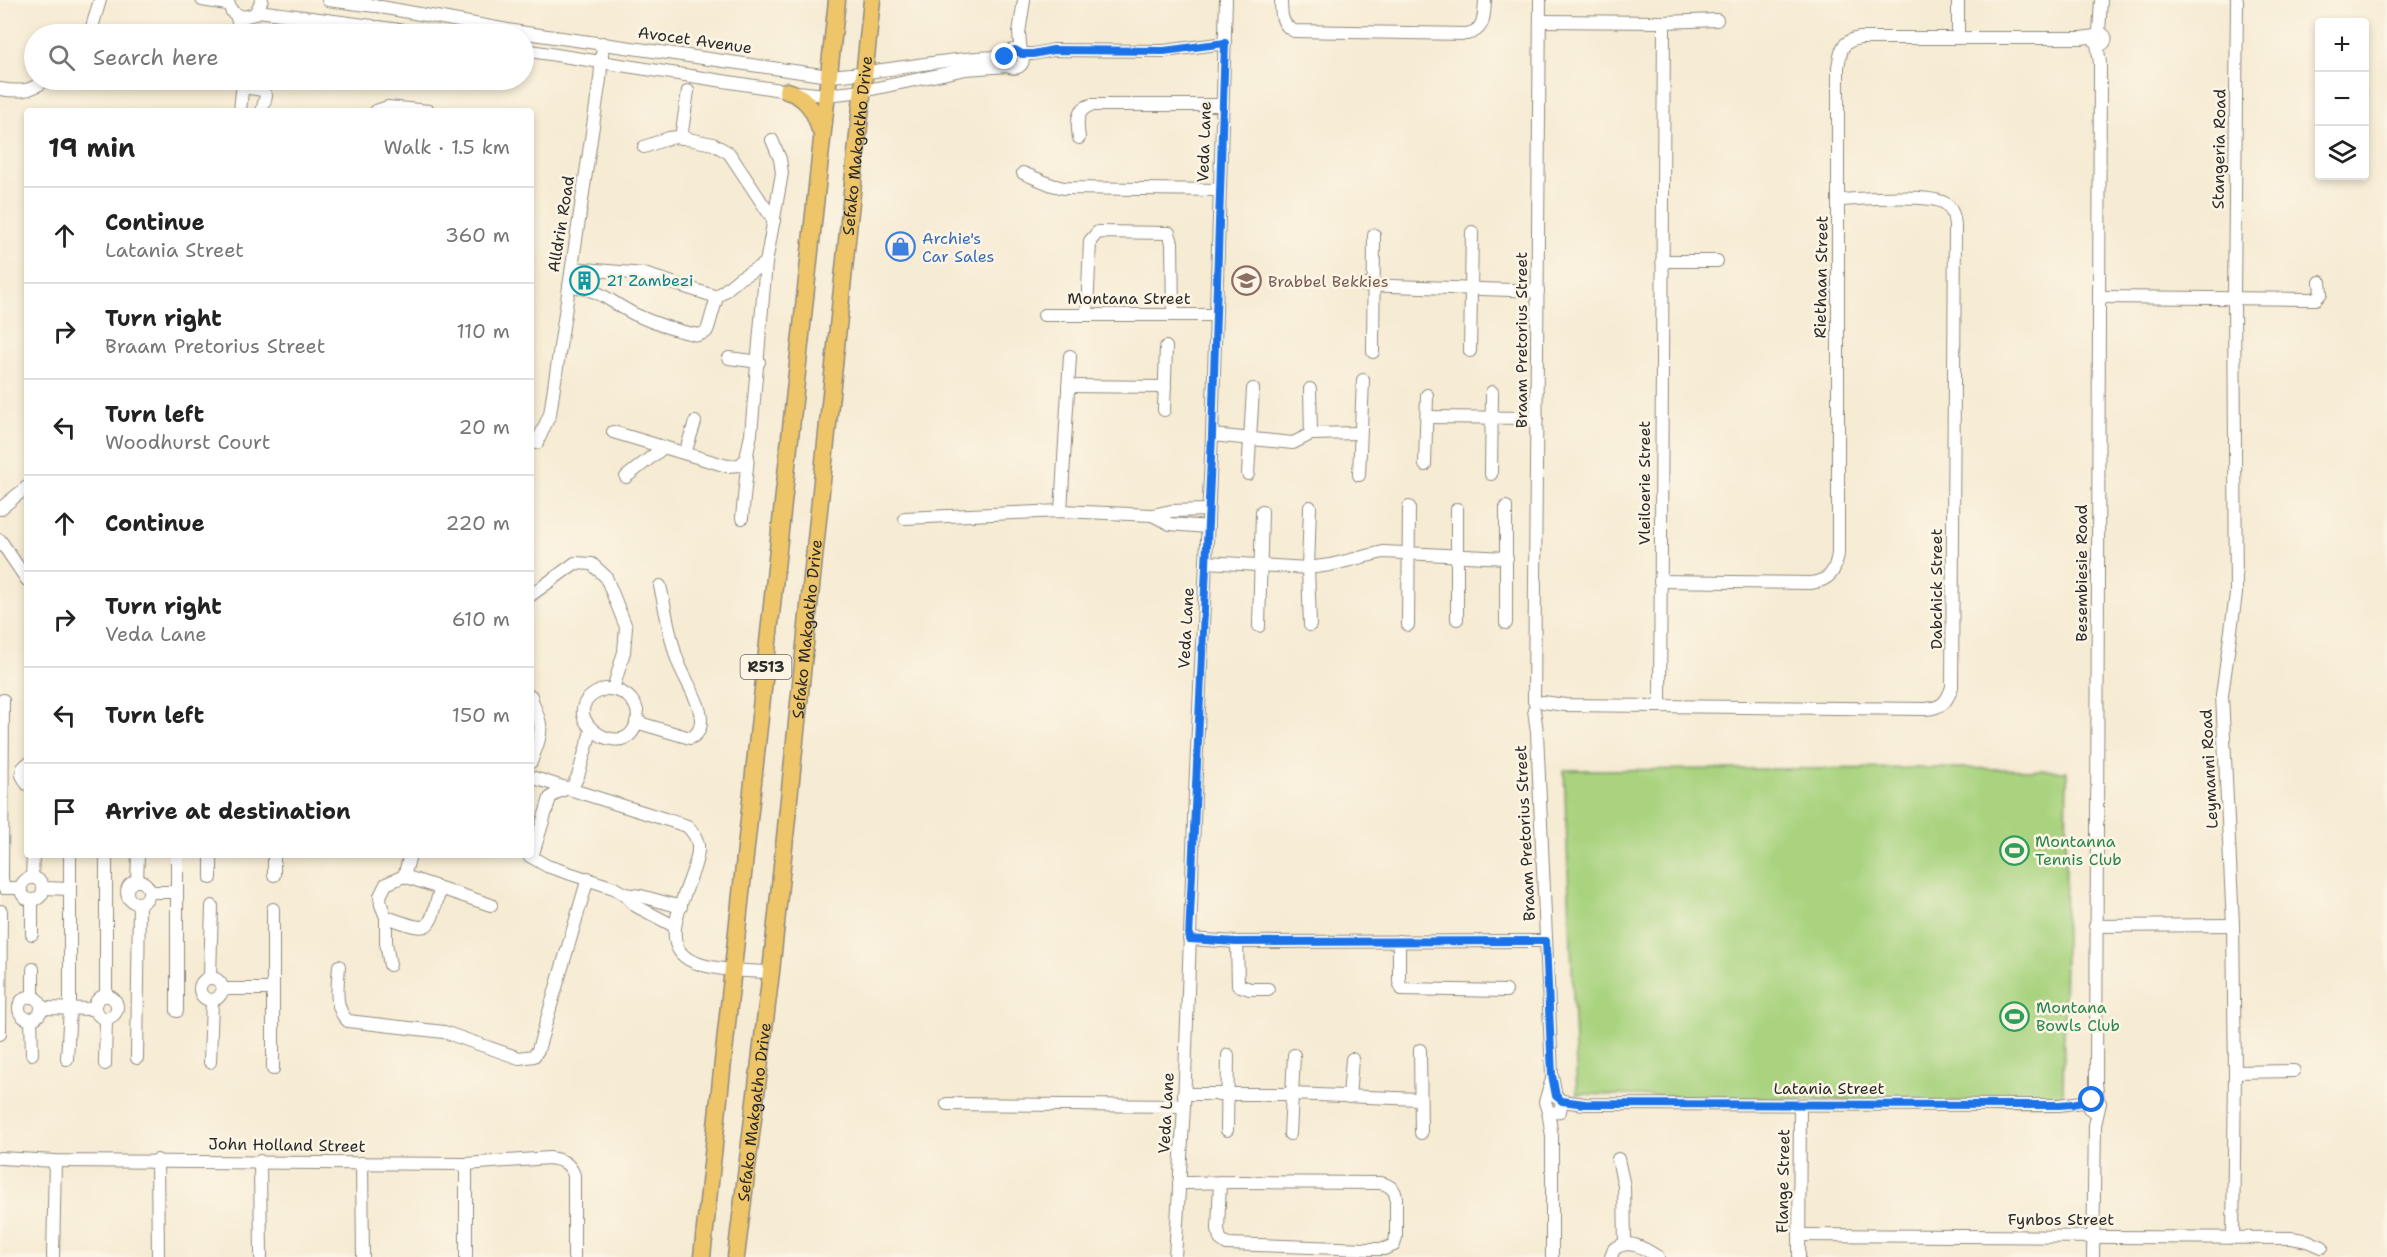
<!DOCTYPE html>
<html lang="en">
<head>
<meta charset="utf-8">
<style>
	body { margin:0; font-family:"Shantell Sans",sans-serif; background:#f6f6f6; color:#222 }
	.controls { position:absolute; right:18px; top:18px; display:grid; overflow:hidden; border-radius:6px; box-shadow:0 3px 9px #0003 }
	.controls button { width:54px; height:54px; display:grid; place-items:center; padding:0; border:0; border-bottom:2px solid #e0e0e0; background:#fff; color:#222; font:30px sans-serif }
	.stop { position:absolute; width:18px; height:18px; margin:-14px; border:4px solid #1a73e8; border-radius:50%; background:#fff }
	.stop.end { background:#1a73e8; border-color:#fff; box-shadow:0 2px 6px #0008 }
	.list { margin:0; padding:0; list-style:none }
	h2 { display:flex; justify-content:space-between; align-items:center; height:78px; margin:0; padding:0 24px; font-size:26px }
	h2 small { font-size:20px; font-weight:400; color:#767676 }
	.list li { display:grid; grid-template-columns:39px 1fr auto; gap:18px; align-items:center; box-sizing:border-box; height:96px; padding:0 24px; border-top:2px solid #e0e0e0 }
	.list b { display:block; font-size:22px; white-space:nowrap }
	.list p { margin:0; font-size:20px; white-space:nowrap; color:#767676 }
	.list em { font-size:20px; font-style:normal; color:#767676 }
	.icon { flex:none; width:33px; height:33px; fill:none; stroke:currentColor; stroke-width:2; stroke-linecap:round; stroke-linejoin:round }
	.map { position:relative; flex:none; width:2387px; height:1257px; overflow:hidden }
	.search { position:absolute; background:#fff; box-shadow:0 3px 9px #0003; left:24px; top:24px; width:510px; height:66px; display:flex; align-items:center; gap:15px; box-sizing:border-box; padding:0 21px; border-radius:33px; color:#767676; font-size:22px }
	.panel { position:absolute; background:#fff; box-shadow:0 3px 9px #0003; left:24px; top:108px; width:510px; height:750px; border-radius:6px }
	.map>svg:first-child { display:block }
	.green { fill:#a9d37f; stroke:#6a7f55; stroke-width:1.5 }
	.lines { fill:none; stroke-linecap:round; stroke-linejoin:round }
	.minor-casing { stroke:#908b7f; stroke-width:14 }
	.major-casing { stroke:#908b7f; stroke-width:19 }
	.minor { stroke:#fff; stroke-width:12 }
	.major { stroke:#eec569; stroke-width:16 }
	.route { stroke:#1a73e8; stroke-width:8 }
	.labels { text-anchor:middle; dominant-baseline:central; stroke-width:5; stroke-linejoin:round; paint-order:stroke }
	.shield { fill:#fcf5e5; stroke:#6a6863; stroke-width:1.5 }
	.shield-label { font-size:15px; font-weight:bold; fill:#2b2b2b }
	.street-label { font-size:16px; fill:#2b2b2b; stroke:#fcf5e5 }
	.shop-label { font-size:16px; fill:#366cbe; stroke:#fcf5e5; text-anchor:start }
	.culture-label { font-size:16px; fill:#0d838f; stroke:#fcf5e5; text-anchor:start }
	.education-label { font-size:16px; fill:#785e54; stroke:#fcf5e5; text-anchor:start }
	.leisure-label { font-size:16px; fill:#27864d; stroke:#fcf5e5; text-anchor:start }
</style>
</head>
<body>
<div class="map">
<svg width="2387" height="1257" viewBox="0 0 2387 1257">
	<rect width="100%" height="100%" fill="#fcf5e5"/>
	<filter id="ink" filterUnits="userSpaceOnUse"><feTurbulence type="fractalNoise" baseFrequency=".0167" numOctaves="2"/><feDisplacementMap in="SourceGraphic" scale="12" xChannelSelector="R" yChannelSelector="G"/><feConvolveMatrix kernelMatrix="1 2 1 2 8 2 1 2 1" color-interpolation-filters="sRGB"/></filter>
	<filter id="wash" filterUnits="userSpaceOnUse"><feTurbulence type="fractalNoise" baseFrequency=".008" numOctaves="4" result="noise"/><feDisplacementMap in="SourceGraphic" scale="24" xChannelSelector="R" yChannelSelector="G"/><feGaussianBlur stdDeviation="1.35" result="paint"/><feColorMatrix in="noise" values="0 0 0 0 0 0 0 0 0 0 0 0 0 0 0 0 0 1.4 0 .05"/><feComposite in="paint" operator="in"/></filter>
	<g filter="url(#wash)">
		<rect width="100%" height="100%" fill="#f6ebd3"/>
		<polygon class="green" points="1961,768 2067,771 2063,1105 1577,1094 1564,770"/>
	</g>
	<g filter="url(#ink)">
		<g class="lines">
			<defs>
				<g id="minor">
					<polyline points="202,0 227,4"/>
					<polyline points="227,0 232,12 243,17 255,14 262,0"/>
					<polyline points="328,0 375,6"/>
					<path d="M1281,0C1281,13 1281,25 1294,31L1466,34C1485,31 1484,16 1485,0"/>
					<path d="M381,7L519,32L829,76C888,72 946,57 1005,57"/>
					<polyline points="258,11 372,26"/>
					<polyline points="236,15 242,34"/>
					<polyline points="1540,21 1664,22 1660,705"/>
					<polyline points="1664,22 1717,20"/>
					<polyline points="378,27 427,34"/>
					<polyline points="2099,33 2101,0"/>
					<circle cx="2100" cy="39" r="5.5"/>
					<polyline points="90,34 100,0"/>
					<polyline points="1958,38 1958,0"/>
					<polyline points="2097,44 2100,63 2096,1083 2098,1100"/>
					<circle cx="1014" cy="59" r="9"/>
					<polyline points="524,50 787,91 826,95 863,91 966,69 1008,66"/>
					<polyline points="1021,53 1019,33 1024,0"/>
					<polyline points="1022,54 1033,54 1053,50 1164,51 1225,43"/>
					<polyline points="243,87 263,90 266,96 262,111"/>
					<path d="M0,89C18,92 31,92 45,80"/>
					<polyline points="240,111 243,81"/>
					<polyline points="376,111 388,107 429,111"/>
					<polyline points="681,138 688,91"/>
					<path d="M1079,138C1077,124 1075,110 1091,105H1222"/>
					<polyline points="644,147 669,138 678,137 713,144 729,153 774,221"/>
					<polyline points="1023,173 1052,185 1064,188 1219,190"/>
					<polyline points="1662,261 1717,261"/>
					<polyline points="572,268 644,274 717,297"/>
					<polyline points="1362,285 1538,291"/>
					<path d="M569,286C601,289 608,301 634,314C653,323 677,331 698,335L706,332L708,328L717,297L740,278L766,263"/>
					<polyline points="2099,297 2316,299 2321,293 2320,282"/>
					<polyline points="1044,315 1215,315"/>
					<polyline points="1087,315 1090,241 1098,232 1169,233 1172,243 1173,314"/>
					<polyline points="1470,351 1472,232"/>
					<polyline points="1373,352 1374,235"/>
					<polyline points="729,358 759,362"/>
					<polyline points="1068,386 1165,387"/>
					<polyline points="1310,389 1311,434"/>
					<polyline points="1164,410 1166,347"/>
					<polyline points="1427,417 1537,418"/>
					<polyline points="613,432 727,466 740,465 746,459 751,434 766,263 782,173 780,159 772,140"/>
					<polyline points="1212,435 1293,443 1311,434 1359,433"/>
					<polyline points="537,443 550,414 600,79 603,43"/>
					<polyline points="685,453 695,422"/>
					<polyline points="1425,465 1427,395"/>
					<polyline points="1248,474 1253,389"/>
					<polyline points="1491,474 1492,392"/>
					<polyline points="1359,475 1363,380"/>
					<polyline points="626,477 664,447"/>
					<polyline points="1506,507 1506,623"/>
					<polyline points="0,509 27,487"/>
					<polyline points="1457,509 1457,619"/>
					<polyline points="1061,511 1070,356"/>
					<polyline points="1152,515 1170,524 1208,527"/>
					<polyline points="742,518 748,457"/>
					<polyline points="905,518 1061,511 1152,515 1171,511 1208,510"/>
					<polyline points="0,540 27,580"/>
					<polyline points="1206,562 1308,568 1330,565 1383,552 1507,558"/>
					<path d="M1660,581L1811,583C1830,580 1835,572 1838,554V67C1841,50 1841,41 1860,38H2081L2095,36"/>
					<polyline points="531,595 575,563 592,564 606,577 626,627 624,652 613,689"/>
					<polyline points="1310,625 1308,568 1310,507"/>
					<polyline points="1408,625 1409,507"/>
					<polyline points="1259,626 1262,511"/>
					<path d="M605,689C626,688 646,707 634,729C617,762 548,709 605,689Z"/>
					<path d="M531,696C533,705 539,717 540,724C542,736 535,751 531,762"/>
					<polyline points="3,700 2,879 4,888 20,888"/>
					<polyline points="1534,701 1540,0"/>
					<path d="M1543,702L1565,705L1925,709C1942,708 1947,702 1952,687L1955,225C1954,217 1953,210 1946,204C1932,193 1860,199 1839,200"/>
					<polyline points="1534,710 1537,732 1552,1075 1556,1096"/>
					<path d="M636,722L690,738C698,735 701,728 701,720C701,702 683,677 677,659C669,635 666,611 660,586"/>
					<polyline points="27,764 23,768 22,775 27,784"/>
					<path d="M531,777L687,826C692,831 697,837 698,845C701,876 647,943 694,962C716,971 747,971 771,972"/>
					<polyline points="274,855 274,875"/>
					<polyline points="528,855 547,866 614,888 624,894 636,906 674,926"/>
					<polyline points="532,857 550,798 556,793 573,786 578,776 591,731"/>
					<polyline points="404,876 491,905"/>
					<polyline points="32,877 33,855"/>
					<circle cx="32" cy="889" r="11"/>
					<polyline points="211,878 211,855"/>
					<circle cx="138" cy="892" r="11"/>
					<polyline points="137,881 138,855"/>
					<polyline points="44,888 70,889"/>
					<polyline points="149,892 177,892"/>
					<polyline points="624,894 641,896 681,907"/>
					<path d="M386,917C431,932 428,935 440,889"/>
					<polyline points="2095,926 2233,925"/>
					<polyline points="32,934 32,900"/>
					<polyline points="1189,939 1237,942 1546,941"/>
					<polyline points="1399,941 1399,982 1402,989 1506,991"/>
					<polyline points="1237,942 1238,985 1250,989 1268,989"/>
					<polyline points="390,965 386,943 386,917 381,905 380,896 386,884 404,876 410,855"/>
					<path d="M339,966C338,984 333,1008 348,1021L444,1032L519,1058L534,1056L538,1050L588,878"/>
					<polyline points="33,969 33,997"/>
					<polyline points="210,977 212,906"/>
					<circle cx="211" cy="989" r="11"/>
					<polyline points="222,989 272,989"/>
					<circle cx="106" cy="1007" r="11"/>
					<polyline points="106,996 106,855"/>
					<circle cx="30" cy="1008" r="11"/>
					<polyline points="42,1008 95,1009"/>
					<polyline points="177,1011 177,855"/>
					<polyline points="31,1020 32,1054"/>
					<polyline points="0,1034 1,911"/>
					<polyline points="1420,1050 1421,1133"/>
					<polyline points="137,1058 139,903"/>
					<polyline points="67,1059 70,1008 70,855"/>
					<polyline points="210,1062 212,1000"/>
					<polyline points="105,1064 106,1019"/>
					<polyline points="273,1069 273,909"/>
					<polyline points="2235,1072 2294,1071"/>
					<polyline points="1551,1082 1545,1102 1548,1111 1552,1113 1560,1111 1562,1101"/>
					<polyline points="1184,1094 1291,1094 1420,1099"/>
					<polyline points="1556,1096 1562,1101 1585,1104 2059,1105 2090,1101"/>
					<polyline points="1349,1097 1352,1059"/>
					<polyline points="947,1104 1184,1106"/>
					<polyline points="1548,1111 1552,1136 1552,1257"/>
					<polyline points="1227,1130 1228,1055"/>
					<polyline points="1290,1134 1294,1055"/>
					<path d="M0,1158L55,1161L466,1164L549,1158C562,1160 569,1162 574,1175V1257"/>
					<polyline points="1618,1159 1624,1186 1625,1243"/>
					<polyline points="157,1160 158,1257"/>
					<polyline points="260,1161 261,1257"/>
					<polyline points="362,1163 363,1257"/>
					<polyline points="466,1164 466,1257"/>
					<path d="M1179,1183C1199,1183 1218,1182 1238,1182L1381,1183C1389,1185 1395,1189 1396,1197V1237L1394,1245L1384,1249H1367L1227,1244L1220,1239L1218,1229L1220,1182"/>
					<polyline points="1799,1235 2292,1238 2308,1241 2322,1247"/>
					<polyline points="2233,1238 2235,1072 2233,925 2222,695 2236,594 2234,299 2237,0"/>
					<polyline points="53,1257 55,1161"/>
					<polyline points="1175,1257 1184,1106 1195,793 1212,435 1226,0"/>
					<path d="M1611,1257L1614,1249C1629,1238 1644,1248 1658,1257"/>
					<polyline points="1799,1257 1800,1105"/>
					<polyline points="2093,1257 2095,1125 2100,1103 2095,1099 2090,1101 2089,1108 2092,1110 2098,1109"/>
				</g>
				<g id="major">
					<path d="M787,91C806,96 815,111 820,130"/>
					<polyline points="702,1257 837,0"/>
					<path id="s1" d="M736,1257L771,972L872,0"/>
				</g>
			</defs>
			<use href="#minor" class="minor-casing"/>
			<use href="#major" class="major-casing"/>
			<use href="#minor" class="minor"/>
			<use href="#major" class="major"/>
		</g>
	</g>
	<g class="lines" filter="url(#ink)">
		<polyline class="route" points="1005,57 1007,53 1015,50 1022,54 1033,54 1053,50 1164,51 1225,43 1212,435 1189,939 1236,942 1546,941 1552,1075 1556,1096 1562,1101 1585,1104 2059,1105 2072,1104 2092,1100"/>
	</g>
	<defs>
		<symbol id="shop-ring" viewBox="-11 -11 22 22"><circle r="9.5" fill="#fcf5e5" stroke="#3f7fe0" stroke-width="1.5"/><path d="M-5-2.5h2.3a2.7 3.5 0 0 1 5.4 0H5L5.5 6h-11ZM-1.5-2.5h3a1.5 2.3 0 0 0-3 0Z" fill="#3f7fe0"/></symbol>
		<symbol id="building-ring" viewBox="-11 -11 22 22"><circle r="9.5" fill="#fcf5e5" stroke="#0f9aa8" stroke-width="1.5"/><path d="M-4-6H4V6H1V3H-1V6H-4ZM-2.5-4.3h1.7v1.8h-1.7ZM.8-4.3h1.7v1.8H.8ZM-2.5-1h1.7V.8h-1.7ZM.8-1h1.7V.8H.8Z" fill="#0f9aa8"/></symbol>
		<symbol id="school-ring" viewBox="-11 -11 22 22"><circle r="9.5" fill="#fcf5e5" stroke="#8d6e63" stroke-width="1.5"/><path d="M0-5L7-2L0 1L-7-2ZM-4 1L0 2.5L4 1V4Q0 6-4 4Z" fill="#8d6e63"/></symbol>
		<symbol id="stadium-ring" viewBox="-11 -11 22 22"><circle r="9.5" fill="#fcf5e5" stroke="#2e9e5b" stroke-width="1.5"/><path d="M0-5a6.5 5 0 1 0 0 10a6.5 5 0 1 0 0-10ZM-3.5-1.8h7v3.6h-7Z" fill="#2e9e5b"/></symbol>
	</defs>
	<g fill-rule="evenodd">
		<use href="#shop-ring" x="884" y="230" width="33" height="33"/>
		<use href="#building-ring" x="568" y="264" width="33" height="33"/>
		<use href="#school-ring" x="1230" y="264" width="33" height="33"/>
		<use href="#stadium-ring" x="1998" y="834" width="33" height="33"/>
		<use href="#stadium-ring" x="1998" y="1000" width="33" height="33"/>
	</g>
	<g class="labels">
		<rect class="shield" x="740.5" y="655" width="51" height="24" rx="4.5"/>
		<g class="shield-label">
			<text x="766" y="667">R513</text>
		</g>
		<g class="street-label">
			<text transform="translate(695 40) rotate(8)">Avocet Avenue</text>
			<text transform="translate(1204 142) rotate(-88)">Veda Lane</text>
			<text stroke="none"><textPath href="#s1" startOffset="1118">Sefako Makgatho Drive</textPath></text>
			<text transform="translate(2219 149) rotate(-89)">Stangeria Road</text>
			<text transform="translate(561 224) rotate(-81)">Alldrin Road</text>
			<text transform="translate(1821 277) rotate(-89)">Riethaan Street</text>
			<text x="1129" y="298">Montana Street</text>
			<text transform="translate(1521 340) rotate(-90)">Braam Pretorius Street</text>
			<text transform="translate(1644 483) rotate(-90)">Vleiloerie Street</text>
			<text transform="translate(2081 573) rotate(-90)">Besembiesie Road</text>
			<text transform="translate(1936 589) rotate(-90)">Dabchick Street</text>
			<text transform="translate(1186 628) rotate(-87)">Veda Lane</text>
			<text stroke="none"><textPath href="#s1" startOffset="632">Sefako Makgatho Drive</textPath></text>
			<text transform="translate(2209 769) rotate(-93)">Leymanni Road</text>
			<text transform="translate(1525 833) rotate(-93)">Braam Pretorius Street</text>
			<text x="1829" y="1088">Latania Street</text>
			<text stroke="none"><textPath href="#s1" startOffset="146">Sefako Makgatho Drive</textPath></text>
			<text transform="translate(1166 1113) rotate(-87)">Veda Lane</text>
			<text transform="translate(287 1145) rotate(1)">John Holland Street</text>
			<text transform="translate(1783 1181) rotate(-89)">Flange Street</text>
			<text x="2061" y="1219">Fynbos Street</text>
		</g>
		<g class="shop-label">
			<text x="922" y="238">Archie's<tspan x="922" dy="18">Car Sales</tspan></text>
		</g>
		<g class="culture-label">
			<text x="606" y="280">21 Zambezi</text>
		</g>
		<g class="education-label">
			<text x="1268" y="281">Brabbel Bekkies</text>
		</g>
		<g class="leisure-label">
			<text x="2035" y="841">Montanna<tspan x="2035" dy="18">Tennis Club</tspan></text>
			<text x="2036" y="1007">Montana<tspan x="2036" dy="18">Bowls Club</tspan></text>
		</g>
	</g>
</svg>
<div class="controls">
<button>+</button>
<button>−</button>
<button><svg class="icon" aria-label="layers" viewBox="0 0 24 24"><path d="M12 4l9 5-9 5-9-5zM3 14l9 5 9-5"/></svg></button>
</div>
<div class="stop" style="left:2092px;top:1100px"></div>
<div class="stop end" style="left:1005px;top:57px"></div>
<div class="search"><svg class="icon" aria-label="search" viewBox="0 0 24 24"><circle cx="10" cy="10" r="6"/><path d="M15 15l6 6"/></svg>Search here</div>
<section class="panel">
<h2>19 min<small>Walk · 1.5 km</small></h2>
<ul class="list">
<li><svg class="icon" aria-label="ahead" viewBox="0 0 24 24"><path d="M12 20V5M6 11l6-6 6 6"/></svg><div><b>Continue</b><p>Latania Street</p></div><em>360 m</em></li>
<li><svg class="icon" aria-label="right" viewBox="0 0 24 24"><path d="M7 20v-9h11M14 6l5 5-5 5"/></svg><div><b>Turn right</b><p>Braam Pretorius Street</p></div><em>110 m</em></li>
<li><svg class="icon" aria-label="left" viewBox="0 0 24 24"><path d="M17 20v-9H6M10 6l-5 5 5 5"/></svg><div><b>Turn left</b><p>Woodhurst Court</p></div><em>20 m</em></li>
<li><svg class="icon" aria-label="ahead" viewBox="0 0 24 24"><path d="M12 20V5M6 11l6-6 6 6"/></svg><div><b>Continue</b></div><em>220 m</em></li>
<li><svg class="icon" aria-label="right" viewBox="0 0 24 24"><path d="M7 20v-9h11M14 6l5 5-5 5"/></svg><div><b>Turn right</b><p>Veda Lane</p></div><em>610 m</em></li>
<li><svg class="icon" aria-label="left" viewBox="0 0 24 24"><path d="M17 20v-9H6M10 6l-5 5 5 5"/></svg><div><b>Turn left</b></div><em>150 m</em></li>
<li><svg class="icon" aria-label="arrive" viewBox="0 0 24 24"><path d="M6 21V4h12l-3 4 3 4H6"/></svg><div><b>Arrive at destination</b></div></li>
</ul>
</section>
</div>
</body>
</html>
